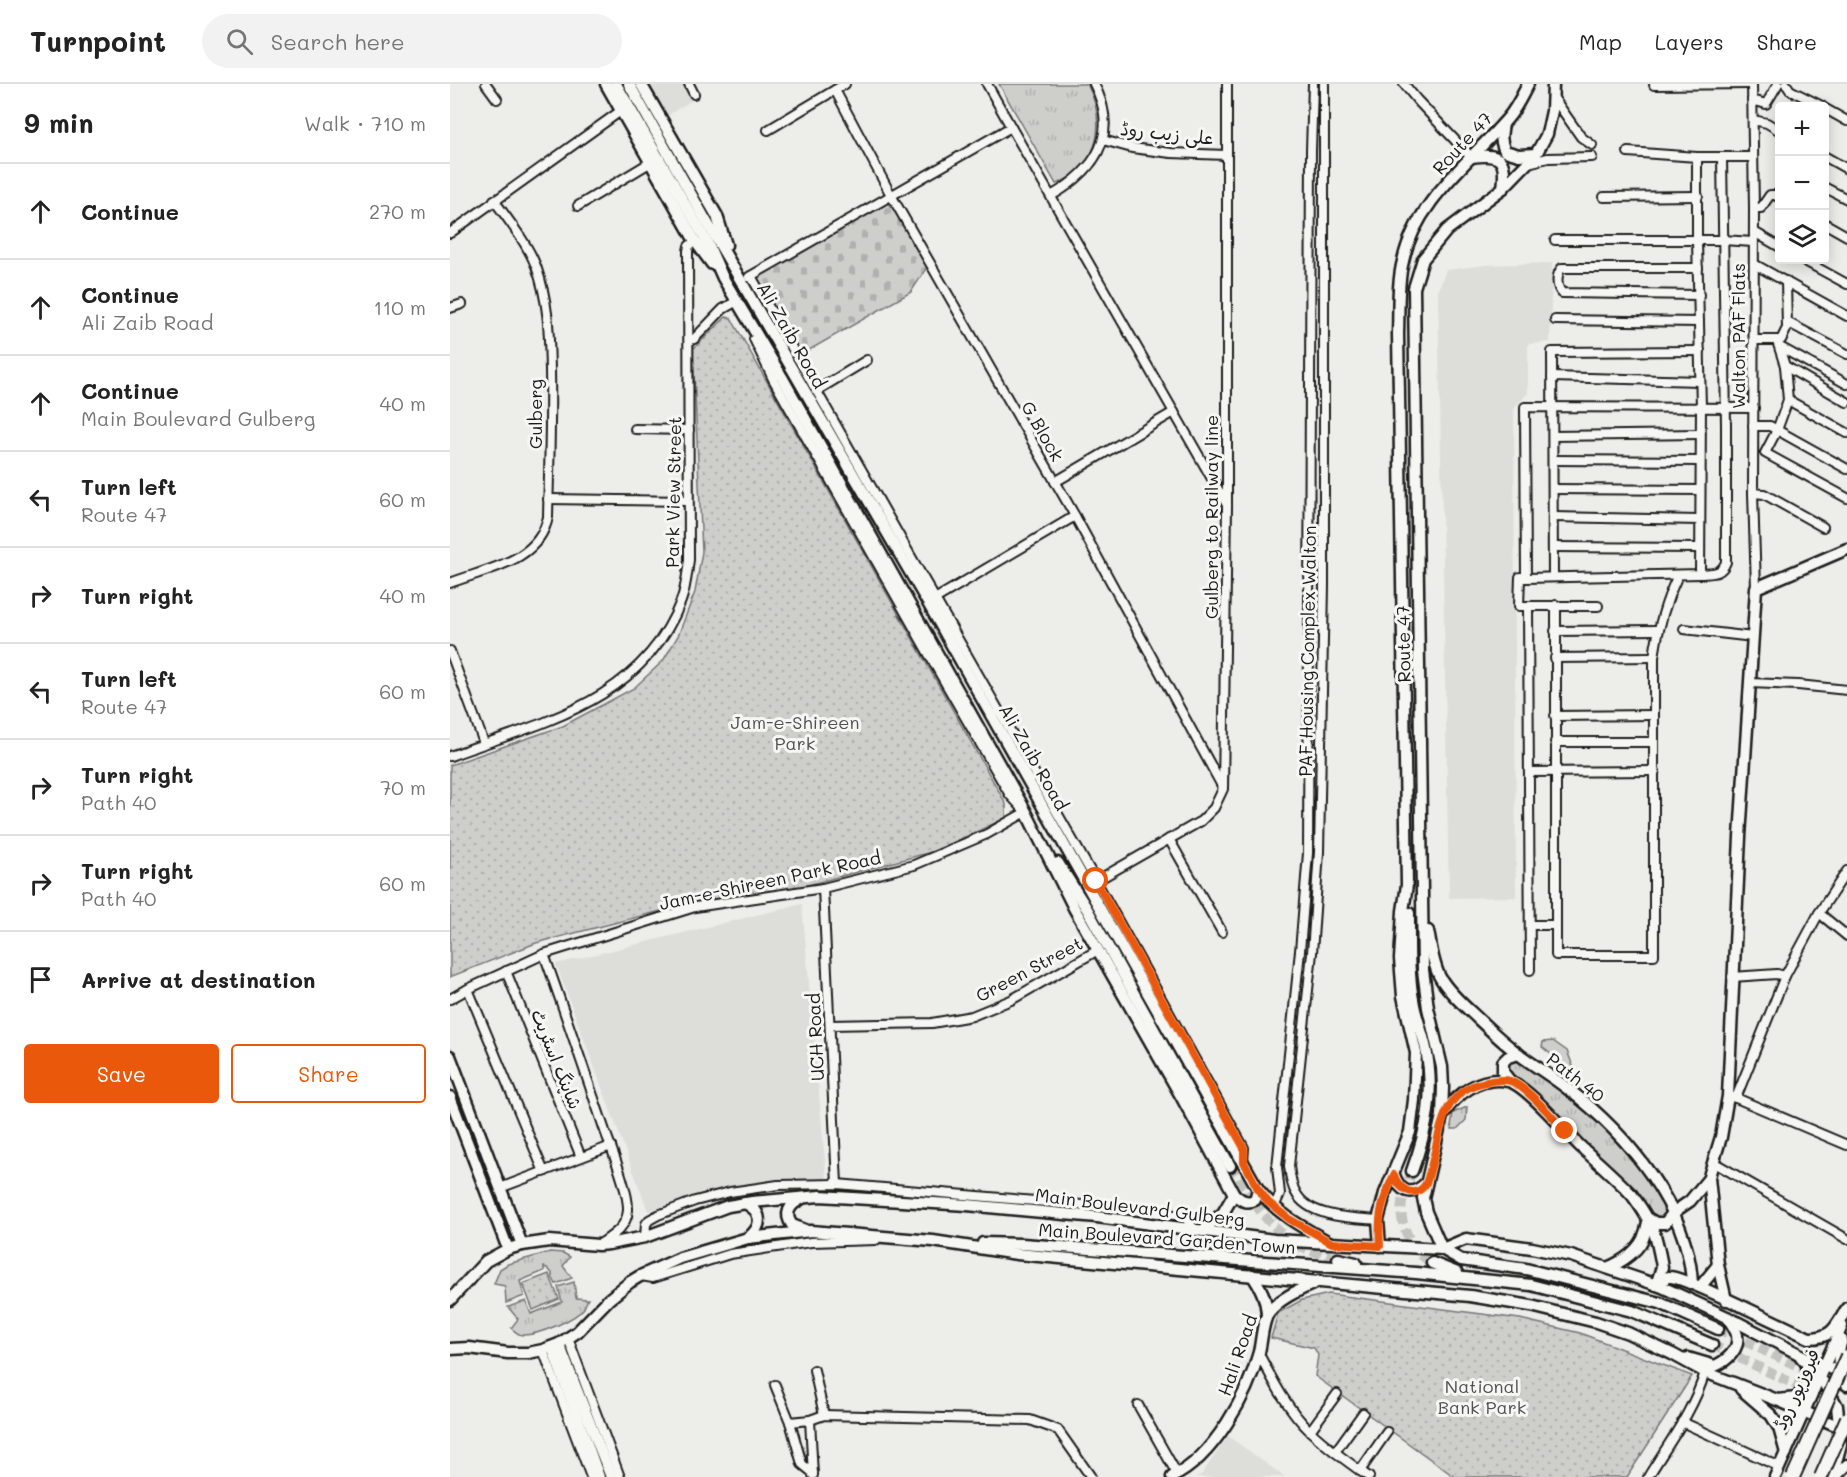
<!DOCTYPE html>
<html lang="en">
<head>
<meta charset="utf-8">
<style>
	body { margin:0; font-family:Mali,"Playpen Sans Arabic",sans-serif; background:#f2f2f2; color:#222 }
	.controls { position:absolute; right:18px; top:18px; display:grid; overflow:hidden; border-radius:6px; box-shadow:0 3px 15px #0003 }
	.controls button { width:54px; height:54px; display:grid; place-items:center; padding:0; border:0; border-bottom:2px solid #e0e0e0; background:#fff; color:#222; font:30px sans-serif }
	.stop { position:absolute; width:18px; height:18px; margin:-14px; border:4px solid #ea580c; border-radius:50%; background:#fff }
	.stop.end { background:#ea580c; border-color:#fff; box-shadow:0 2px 6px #0008 }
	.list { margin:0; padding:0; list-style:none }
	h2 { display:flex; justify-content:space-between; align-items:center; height:78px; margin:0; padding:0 24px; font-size:26px }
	h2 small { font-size:20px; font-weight:400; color:#767676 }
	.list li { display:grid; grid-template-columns:39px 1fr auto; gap:18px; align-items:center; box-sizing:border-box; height:96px; padding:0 24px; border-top:2px solid #e0e0e0 }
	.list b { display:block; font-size:22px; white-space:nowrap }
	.list p { margin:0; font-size:20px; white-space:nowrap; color:#767676 }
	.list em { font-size:20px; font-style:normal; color:#767676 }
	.actions { display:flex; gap:12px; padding:18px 24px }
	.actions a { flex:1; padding:14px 0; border:2px solid #ea580c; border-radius:6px; text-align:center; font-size:21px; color:#ea580c }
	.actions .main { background:#ea580c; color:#fff }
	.icon { flex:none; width:33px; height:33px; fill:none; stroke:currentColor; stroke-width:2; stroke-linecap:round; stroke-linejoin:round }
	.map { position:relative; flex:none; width:1397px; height:1393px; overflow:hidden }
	header { display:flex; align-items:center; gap:36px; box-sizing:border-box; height:84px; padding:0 30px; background:#fff; border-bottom:2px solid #e0e0e0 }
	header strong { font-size:28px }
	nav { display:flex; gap:33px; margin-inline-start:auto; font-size:21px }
	.search { width:420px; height:54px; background:#f2f2f2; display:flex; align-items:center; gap:15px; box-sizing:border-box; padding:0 21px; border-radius:33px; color:#767676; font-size:22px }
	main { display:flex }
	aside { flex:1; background:#fff }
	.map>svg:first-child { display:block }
	.built { fill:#ddddda }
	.grass { fill:url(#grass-tufts); stroke:#757574; stroke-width:1.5 }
	.cemetery { fill:url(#cemetery-stones); stroke:#757574; stroke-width:1.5 }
	.park { fill:url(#park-dots); stroke:#757574; stroke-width:1.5 }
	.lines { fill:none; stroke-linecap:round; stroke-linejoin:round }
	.secondary-tunnel { stroke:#c3c3c0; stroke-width:10; stroke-dasharray:10 5; stroke-linecap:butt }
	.street-casing { stroke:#1c1c1c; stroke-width:12 }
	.secondary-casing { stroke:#1c1c1c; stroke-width:15 }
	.street { stroke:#f6f6f2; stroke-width:8 }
	.secondary { stroke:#f6f6f2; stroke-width:10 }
	.primary-bridge-casing { stroke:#1c1c1c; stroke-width:16; stroke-linecap:butt }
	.primary-bridge { stroke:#f6f6f2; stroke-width:12 }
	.route { stroke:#ea580c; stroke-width:8 }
	.labels { text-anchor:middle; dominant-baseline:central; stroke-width:6; stroke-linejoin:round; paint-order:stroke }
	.street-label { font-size:18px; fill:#1c1c1c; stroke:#f6f6f2 }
	.park-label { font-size:18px; fill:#515151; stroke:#f6f6f2 }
</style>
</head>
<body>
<header>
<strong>Turnpoint</strong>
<div class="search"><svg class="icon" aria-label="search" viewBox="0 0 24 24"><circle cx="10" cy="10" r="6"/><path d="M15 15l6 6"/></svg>Search here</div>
<nav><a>Map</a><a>Layers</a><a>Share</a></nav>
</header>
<main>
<aside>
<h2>9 min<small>Walk · 710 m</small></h2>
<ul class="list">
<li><svg class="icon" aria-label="ahead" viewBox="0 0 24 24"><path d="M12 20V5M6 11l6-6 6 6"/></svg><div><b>Continue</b></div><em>270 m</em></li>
<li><svg class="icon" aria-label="ahead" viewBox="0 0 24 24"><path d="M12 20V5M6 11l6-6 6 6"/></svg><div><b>Continue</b><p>Ali Zaib Road</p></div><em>110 m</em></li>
<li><svg class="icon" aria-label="ahead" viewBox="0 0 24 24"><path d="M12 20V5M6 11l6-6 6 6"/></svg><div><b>Continue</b><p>Main Boulevard Gulberg</p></div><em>40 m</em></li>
<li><svg class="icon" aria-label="left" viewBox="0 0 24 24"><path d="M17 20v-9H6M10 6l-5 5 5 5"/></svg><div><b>Turn left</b><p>Route 47</p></div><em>60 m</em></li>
<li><svg class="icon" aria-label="right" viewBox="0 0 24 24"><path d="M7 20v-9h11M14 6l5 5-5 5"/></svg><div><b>Turn right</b></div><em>40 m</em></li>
<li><svg class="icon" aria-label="left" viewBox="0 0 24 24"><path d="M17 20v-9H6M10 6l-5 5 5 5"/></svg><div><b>Turn left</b><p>Route 47</p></div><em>60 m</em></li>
<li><svg class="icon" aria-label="right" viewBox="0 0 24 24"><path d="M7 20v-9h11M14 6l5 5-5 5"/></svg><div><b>Turn right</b><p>Path 40</p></div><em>70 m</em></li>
<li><svg class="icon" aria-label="right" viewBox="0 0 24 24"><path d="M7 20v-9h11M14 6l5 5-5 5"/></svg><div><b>Turn right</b><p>Path 40</p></div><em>60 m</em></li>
<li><svg class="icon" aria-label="arrive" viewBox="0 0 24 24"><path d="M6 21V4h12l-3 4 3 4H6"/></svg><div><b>Arrive at destination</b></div></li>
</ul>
<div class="actions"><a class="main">Save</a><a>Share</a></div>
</aside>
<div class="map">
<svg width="1397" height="1393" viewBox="0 0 1397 1393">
	<defs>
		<pattern id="grass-tufts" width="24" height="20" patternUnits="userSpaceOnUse" patternTransform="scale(1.5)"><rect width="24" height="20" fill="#cececb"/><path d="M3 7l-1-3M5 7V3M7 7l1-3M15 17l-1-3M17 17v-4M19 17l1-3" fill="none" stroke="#b0b0ae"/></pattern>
		<pattern id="cemetery-stones" width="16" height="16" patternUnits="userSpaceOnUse" patternTransform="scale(1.5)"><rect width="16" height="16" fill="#cececb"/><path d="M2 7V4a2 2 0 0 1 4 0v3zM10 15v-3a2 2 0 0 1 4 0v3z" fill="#b0b0ae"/></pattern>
		<pattern id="park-dots" width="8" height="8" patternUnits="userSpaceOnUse" patternTransform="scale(1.5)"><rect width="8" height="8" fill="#cececb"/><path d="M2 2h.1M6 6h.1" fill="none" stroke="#b0b0ae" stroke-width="1.8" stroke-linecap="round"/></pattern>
	</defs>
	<rect width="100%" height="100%" fill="#edede9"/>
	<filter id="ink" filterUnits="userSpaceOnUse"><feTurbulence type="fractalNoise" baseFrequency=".0167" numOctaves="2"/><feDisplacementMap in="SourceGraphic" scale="12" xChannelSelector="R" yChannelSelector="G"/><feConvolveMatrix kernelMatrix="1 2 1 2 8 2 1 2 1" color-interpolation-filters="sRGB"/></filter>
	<g filter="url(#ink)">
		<g class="built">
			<polygon points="191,0 243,0 250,11 212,35"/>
			<polygon points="1102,179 1100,258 1078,260 1078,309 1064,324 1066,813 999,814 988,206 996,186 1036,181"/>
			<polygon points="352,820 377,1099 307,1099 261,1108 198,1127 106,880"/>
			<polygon points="778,1352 835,1393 745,1393 752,1390"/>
		</g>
		<g class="grass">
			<path d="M549,0H637C653,30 653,69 623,91C618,95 612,97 606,100Z"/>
			<polygon points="1103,957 1117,967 1125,987 1123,988 1092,963 1093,958"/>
			<polygon points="1069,970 1159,1041 1224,1128 1211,1140 1060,997 1053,978"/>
			<polygon points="1017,1023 1016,1036 1007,1045 1002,1045 1001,1042 1003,1029"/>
			<polygon points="100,1168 113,1169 120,1173 113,1182 122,1194 106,1200 102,1193 102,1189 97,1184 94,1183 94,1187 70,1197 74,1212 56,1219 55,1202 44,1200 50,1185 58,1180"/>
			<path d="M124,1198L126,1214L138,1215C137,1216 135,1222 134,1224C125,1236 88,1251 73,1251C68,1251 65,1247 61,1244L68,1235L58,1223L76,1217L81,1230L112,1218L108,1203Z"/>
		</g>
		<polygon class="cemetery" points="441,111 480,179 461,208 347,273 301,192"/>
		<g class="park">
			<polygon points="276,233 281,234 556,720 556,734 485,767 354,802 242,819 86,859 0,893 0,681 113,642 184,604 213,577 228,552 245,508 252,468 243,265"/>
			<polygon points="99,1190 109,1215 83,1226 73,1200"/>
			<polygon points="879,1210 1070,1235 1130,1249 1242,1292 1177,1393 1005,1393 865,1292 868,1271 864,1264 821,1254 828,1229 852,1216"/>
		</g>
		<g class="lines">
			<g class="secondary-tunnel">
				<path d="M780,1082C797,1108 814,1138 840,1156C854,1166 872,1170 888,1175"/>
				<path d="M962,1087C959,1097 953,1108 952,1119C948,1141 963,1168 982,1179"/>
				<polyline points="1268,1245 1363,1289"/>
				<polyline points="1262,1261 1397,1325"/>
			</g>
			<defs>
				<g id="street">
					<polyline points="36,0 47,15"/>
					<polyline points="239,0 244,10"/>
					<polyline points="537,0 561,43"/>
					<path d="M874,0V501L869,768L862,869L839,1082C840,1091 841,1101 846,1109C859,1134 905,1134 928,1136"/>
					<polyline points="954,0 967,16 1021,73"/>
					<polyline points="1302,0 1304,124 1303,409 1306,504"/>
					<polyline points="1336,0 1340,6 1372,22"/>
					<polyline points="1204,1 1299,0"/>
					<polyline points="385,6 441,111 625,432 772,702"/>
					<polyline points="1103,13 1131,53 1142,61"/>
					<polyline points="1302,16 1316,20 1328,0"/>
					<polyline points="1374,24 1397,37"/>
					<polyline points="1303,36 1317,39 1330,47"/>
					<polyline points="318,46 395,0"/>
					<polyline points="653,56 682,64 721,69 777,71"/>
					<polyline points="1178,68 1247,73 1303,73"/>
					<polyline points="1374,72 1397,85"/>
					<polyline points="1247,73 1247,156 1251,323 1250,490"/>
					<polyline points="1078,79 1098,74 1142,73"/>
					<polyline points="1374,103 1397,115"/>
					<path d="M601,112C646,86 670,51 644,0"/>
					<polyline points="1154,113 1248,112"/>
					<polyline points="128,122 201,78"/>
					<polyline points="1304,124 1311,124 1320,111 1325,111 1330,114"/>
					<polyline points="1374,139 1397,152"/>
					<polyline points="1304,148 1330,163"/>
					<polyline points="0,149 172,26"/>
					<polyline points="1105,156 1273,156 1303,158"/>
					<polyline points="1353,176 1397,200"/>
					<polyline points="1304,180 1397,232"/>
					<path d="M1248,184H1112C1106,190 1106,203 1112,209L1249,211"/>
					<polyline points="301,192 646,797 794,1064 793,1078"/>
					<polyline points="299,193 561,43 777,421"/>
					<polyline points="0,224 12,220"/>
					<polyline points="1105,236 1249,238"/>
					<polyline points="1337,238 1397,270"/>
					<polyline points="239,256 244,255 273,225 287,217 288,220"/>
					<polyline points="1304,256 1331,256 1337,244 1336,197"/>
					<polyline points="1327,257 1335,282 1397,318"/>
					<polyline points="1330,263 1397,300"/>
					<polyline points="1102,293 1250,297"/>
					<polyline points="366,307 417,276"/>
					<polyline points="1338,316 1397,349"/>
					<polyline points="1303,342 1320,342 1327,346 1338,316 1335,282"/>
					<polyline points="185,345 239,346"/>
					<polyline points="1103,352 1250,350"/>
					<polyline points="1103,376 1250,377"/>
					<polyline points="1397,385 1327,346 1315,369 1397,414"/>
					<polyline points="605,398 724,328"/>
					<polyline points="1103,405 1250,406"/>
					<polyline points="1303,409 1314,410 1373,443"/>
					<polyline points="98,415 238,417"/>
					<polyline points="1103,433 1249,436"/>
					<polyline points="1103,463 1249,464"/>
					<polyline points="1103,493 1102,268 1250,267"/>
					<path d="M1076,494L1250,490C1262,489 1271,491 1276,478V341L1272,73"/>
					<path d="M0,499C36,485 89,478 98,433C99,384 101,336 100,286C99,248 99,219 86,182C77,159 59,137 44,116"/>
					<polyline points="485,515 625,432"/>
					<path d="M1106,521V871H1204V573C1208,543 1215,518 1228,491"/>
					<polyline points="1078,522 1148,522"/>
					<polyline points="1234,545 1303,553"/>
					<polyline points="1105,547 1207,546"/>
					<polyline points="0,567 34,659"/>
					<polyline points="1105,574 1204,573"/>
					<polyline points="1299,599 1348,601 1397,606"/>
					<polyline points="1105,632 1204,631"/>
					<polyline points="1105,658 1204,658"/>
					<path d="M0,672C92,638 192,618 231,517C236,504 237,490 239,476L238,167L239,162L245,157"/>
					<polyline points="1079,688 1205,687"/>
					<polyline points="719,755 772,848"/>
					<polyline points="646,797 751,737 764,724 773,705 777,423 777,0"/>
					<polyline points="373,804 387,1100"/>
					<polyline points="1369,829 1397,852"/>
					<polyline points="1080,841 1105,841"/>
					<path d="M94,870C115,929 135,988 155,1047C162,1066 179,1108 178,1126C177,1143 162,1152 150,1160"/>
					<polyline points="1080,886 1078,522 1069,522 1070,493 1076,494 1075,323 1304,324"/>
					<polyline points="56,887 131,1073"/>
					<polyline points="1282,893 1327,890 1335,892"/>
					<polyline points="18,905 94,1088"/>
					<polyline points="0,915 18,905 94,870 245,823 373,804 464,781 537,750 576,728 560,711 489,588 323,295 304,255"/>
					<polyline points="380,941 482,939 522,932 561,916 648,866"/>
					<polyline points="1278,1012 1286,1014 1335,892 1369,829 1397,787"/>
					<polyline points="1286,1014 1397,1061"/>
					<polyline points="1263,1078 1397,1155"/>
					<polyline points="50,1104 161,1062"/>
					<polyline points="824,1123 830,1110 827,1083 850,867 858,769 861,67 863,0"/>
					<polyline points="195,1153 196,1140 199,1136 208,1131 245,1117 280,1108 328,1101 387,1100 655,1123 734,1132 745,1146"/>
					<polyline points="191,1192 203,1194 280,1170 361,1158 426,1156"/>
					<polyline points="118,1254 170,1393"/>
					<polyline points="93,1266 141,1393"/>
					<path d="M809,1270C823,1297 838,1326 860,1347C878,1364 899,1379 919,1393"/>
					<polyline points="364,1286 374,1331"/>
					<polyline points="325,1301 340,1338 352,1380 363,1389"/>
					<polyline points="688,1321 727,1390"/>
					<polyline points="360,1336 363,1391"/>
					<polyline points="340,1338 360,1336 374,1331 580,1336 608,1346 641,1393"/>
					<polyline points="1232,1338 1330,1383"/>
					<polyline points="860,1347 887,1310"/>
					<polyline points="885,1368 913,1329"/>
					<polyline points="910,1387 937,1348"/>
					<path d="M1198,1393C1218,1360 1244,1326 1255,1288"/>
				</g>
				<g id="secondary">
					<polyline points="156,0 245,157 262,180"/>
					<polyline points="166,0 257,158 273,194 332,293 576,728 624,824 731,1012 784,1110 773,1129 752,1147"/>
					<path d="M179,0L255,135L478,519L808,1105C827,1130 852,1143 879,1158"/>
					<polyline points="191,0 267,132 276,161"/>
					<polyline points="1103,0 1102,27 1097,50 1086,70 1053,104 997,146 973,175 964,204 973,886 978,924 992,983 993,1003 992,1032 973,1114 976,1128 992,1165 1011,1176 1076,1185 1210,1219 1268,1245"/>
					<path d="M1053,40C1051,51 1050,57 1055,67L1069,71L1086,70"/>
					<path d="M1021,73C1050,69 1057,74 1053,104"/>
					<polyline points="608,779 637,825 780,1082"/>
					<path d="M959,829C959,859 958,891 964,921C967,936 973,950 976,965C985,1009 977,1046 962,1087"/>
					<path d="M978,847C981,862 983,882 991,895C999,908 1011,919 1022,929C1038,944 1055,961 1074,974C1088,984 1104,994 1118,1005C1177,1050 1239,1124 1242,1200"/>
					<polyline points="0,972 72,1161"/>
					<polyline points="1060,997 1053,988 1053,978 1058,973 1069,970"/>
					<polyline points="0,1013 58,1165"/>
					<path d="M993,1031C1007,1009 1030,992 1058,997C1076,1000 1117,1050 1132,1064C1149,1079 1166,1094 1182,1111C1187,1118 1193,1126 1197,1134C1205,1146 1208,1162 1211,1177L1212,1183L1206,1201"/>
					<path d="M944,1091C950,1108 961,1113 975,1100"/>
					<path d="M784,1110C791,1116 796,1120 805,1116L808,1105"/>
					<path d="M351,1115C339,1121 334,1130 342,1141L355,1146"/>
					<path d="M295,1119C313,1128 313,1142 298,1154"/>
					<polyline points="533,1159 572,1160 966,1189 1081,1201 1182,1227 1262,1261"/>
					<path d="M930,1162L928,1136L935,1109L960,1048L964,1016L966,969L953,912L950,875L953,827L957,801L948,250C949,226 947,200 953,177C966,117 1019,79 1057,35C1066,25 1072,12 1078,0"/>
					<polyline points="888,1175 906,1179"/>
					<polyline points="982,1179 1007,1189"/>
					<path d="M1157,1184C1172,1178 1191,1166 1195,1149C1197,1145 1197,1140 1199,1135L1206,1139H1215L1224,1128L1240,1117L1259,1094"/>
					<path d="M802,1191C811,1204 816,1214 817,1230"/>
					<path d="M1210,1202C1213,1198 1214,1193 1219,1193C1232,1191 1339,1245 1359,1254C1383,1254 1386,1242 1397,1224"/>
					<polyline points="1250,1203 1268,1181"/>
					<polyline points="0,1216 36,1177 58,1165 72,1161 99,1157 148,1161 159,1160 195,1153 278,1122 302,1118 370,1112 517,1121 647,1133 824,1156 992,1165 1016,1155 1082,1164 1121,1172 1210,1202 1277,1233 1349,1270 1397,1292"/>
					<polyline points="1276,1216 1268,1181 1259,1094 1260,1089 1271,1053 1278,1012 1290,753 1306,504 1397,465"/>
					<path d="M1392,1256C1386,1274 1388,1285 1397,1301"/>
					<polyline points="109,1260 161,1393"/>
					<polyline points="102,1263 149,1393"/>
					<polyline points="0,1265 19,1264 58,1269 78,1269 93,1266 109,1260 127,1248 159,1215 180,1198 190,1192 230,1174 298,1154 361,1147 483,1157 567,1170 1020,1212 1081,1222 1146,1238 1178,1249 1222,1270 1255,1288 1327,1316 1397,1346"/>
					<polyline points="1351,1273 1374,1299 1387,1322 1391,1360 1382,1393"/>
					<path d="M1238,1274L1265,1282C1276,1277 1290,1266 1287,1251C1286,1246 1281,1239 1278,1234"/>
					<polyline points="1291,1305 1321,1331 1329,1344 1336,1369"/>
					<path d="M1328,1316L1346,1314C1356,1304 1362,1296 1357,1282"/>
					<path d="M722,1393C763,1374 798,1311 809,1268C812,1256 812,1238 819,1228C831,1213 852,1205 869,1197"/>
					<polyline points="1325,1393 1392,1242"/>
					<polyline points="1385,1393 1397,1381"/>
				</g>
			</defs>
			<use href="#street" class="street-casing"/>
			<use href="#secondary" class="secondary-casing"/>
			<use href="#street" class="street"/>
			<use href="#secondary" class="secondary"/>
			<defs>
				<g id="primary-bridge">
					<polyline points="1343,1393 1397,1272"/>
					<polyline points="1371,1393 1397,1334"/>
				</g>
			</defs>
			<use href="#primary-bridge" class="primary-bridge-casing"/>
			<use href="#primary-bridge" class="primary-bridge"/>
		</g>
	</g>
	<g class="lines" filter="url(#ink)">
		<path class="route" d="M646,797L794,1064V1078L808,1105L818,1118L839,1135L882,1159L930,1162C928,1132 931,1119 944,1091C948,1104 964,1116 975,1101C978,1096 979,1089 981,1083C990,1052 990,1011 1028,1000C1037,998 1051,994 1060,997C1076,1002 1103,1034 1115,1047"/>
	</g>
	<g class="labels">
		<g class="street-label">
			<text transform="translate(717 49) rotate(6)">علی زیب روڈ</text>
			<text transform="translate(1012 59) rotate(-47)">Route 47</text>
			<text transform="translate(342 251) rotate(60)">Ali Zaib Road</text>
			<text transform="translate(1288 252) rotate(-90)">Walton PAF Flats</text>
			<text transform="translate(85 330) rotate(-90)">Gulberg</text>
			<text transform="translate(593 347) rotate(60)">G Block</text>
			<text transform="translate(223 408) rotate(-89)">Park View Street</text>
			<text transform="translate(761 433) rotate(-90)">Gulberg to Railway line</text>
			<text transform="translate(953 560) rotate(-91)">Route 47</text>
			<text transform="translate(857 567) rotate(-89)">PAF Housing Complex Walton</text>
			<text transform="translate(584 673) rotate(60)">Ali Zaib Road</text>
			<text transform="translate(320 796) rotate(-12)">Jam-e-Shireen Park Road</text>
			<text transform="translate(579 885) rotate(-28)">Green Street</text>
			<text transform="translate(365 953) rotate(-93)">UCH Road</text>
			<text transform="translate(107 975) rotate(68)">شاپنگ اسٹریٹ</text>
			<text transform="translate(1126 993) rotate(38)">Path 40</text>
			<text transform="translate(690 1123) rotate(7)">Main Boulevard Gulberg</text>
			<text transform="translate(717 1154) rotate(4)">Main Boulevard Garden Town</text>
			<text transform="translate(787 1271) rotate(-71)">Hali Road</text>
			<text transform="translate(1346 1305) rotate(-66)">فیروزپور روڈ</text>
		</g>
		<g class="park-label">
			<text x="345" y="638">Jam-e-Shireen<tspan x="345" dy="21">Park</tspan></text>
			<text x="1032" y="1302">National<tspan x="1032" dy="21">Bank Park</tspan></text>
		</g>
	</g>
</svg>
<div class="controls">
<button>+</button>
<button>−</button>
<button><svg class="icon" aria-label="layers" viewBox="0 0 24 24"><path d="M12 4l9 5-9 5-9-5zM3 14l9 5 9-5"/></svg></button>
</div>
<div class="stop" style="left:646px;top:797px"></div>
<div class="stop end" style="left:1115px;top:1047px"></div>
</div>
</main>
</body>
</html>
